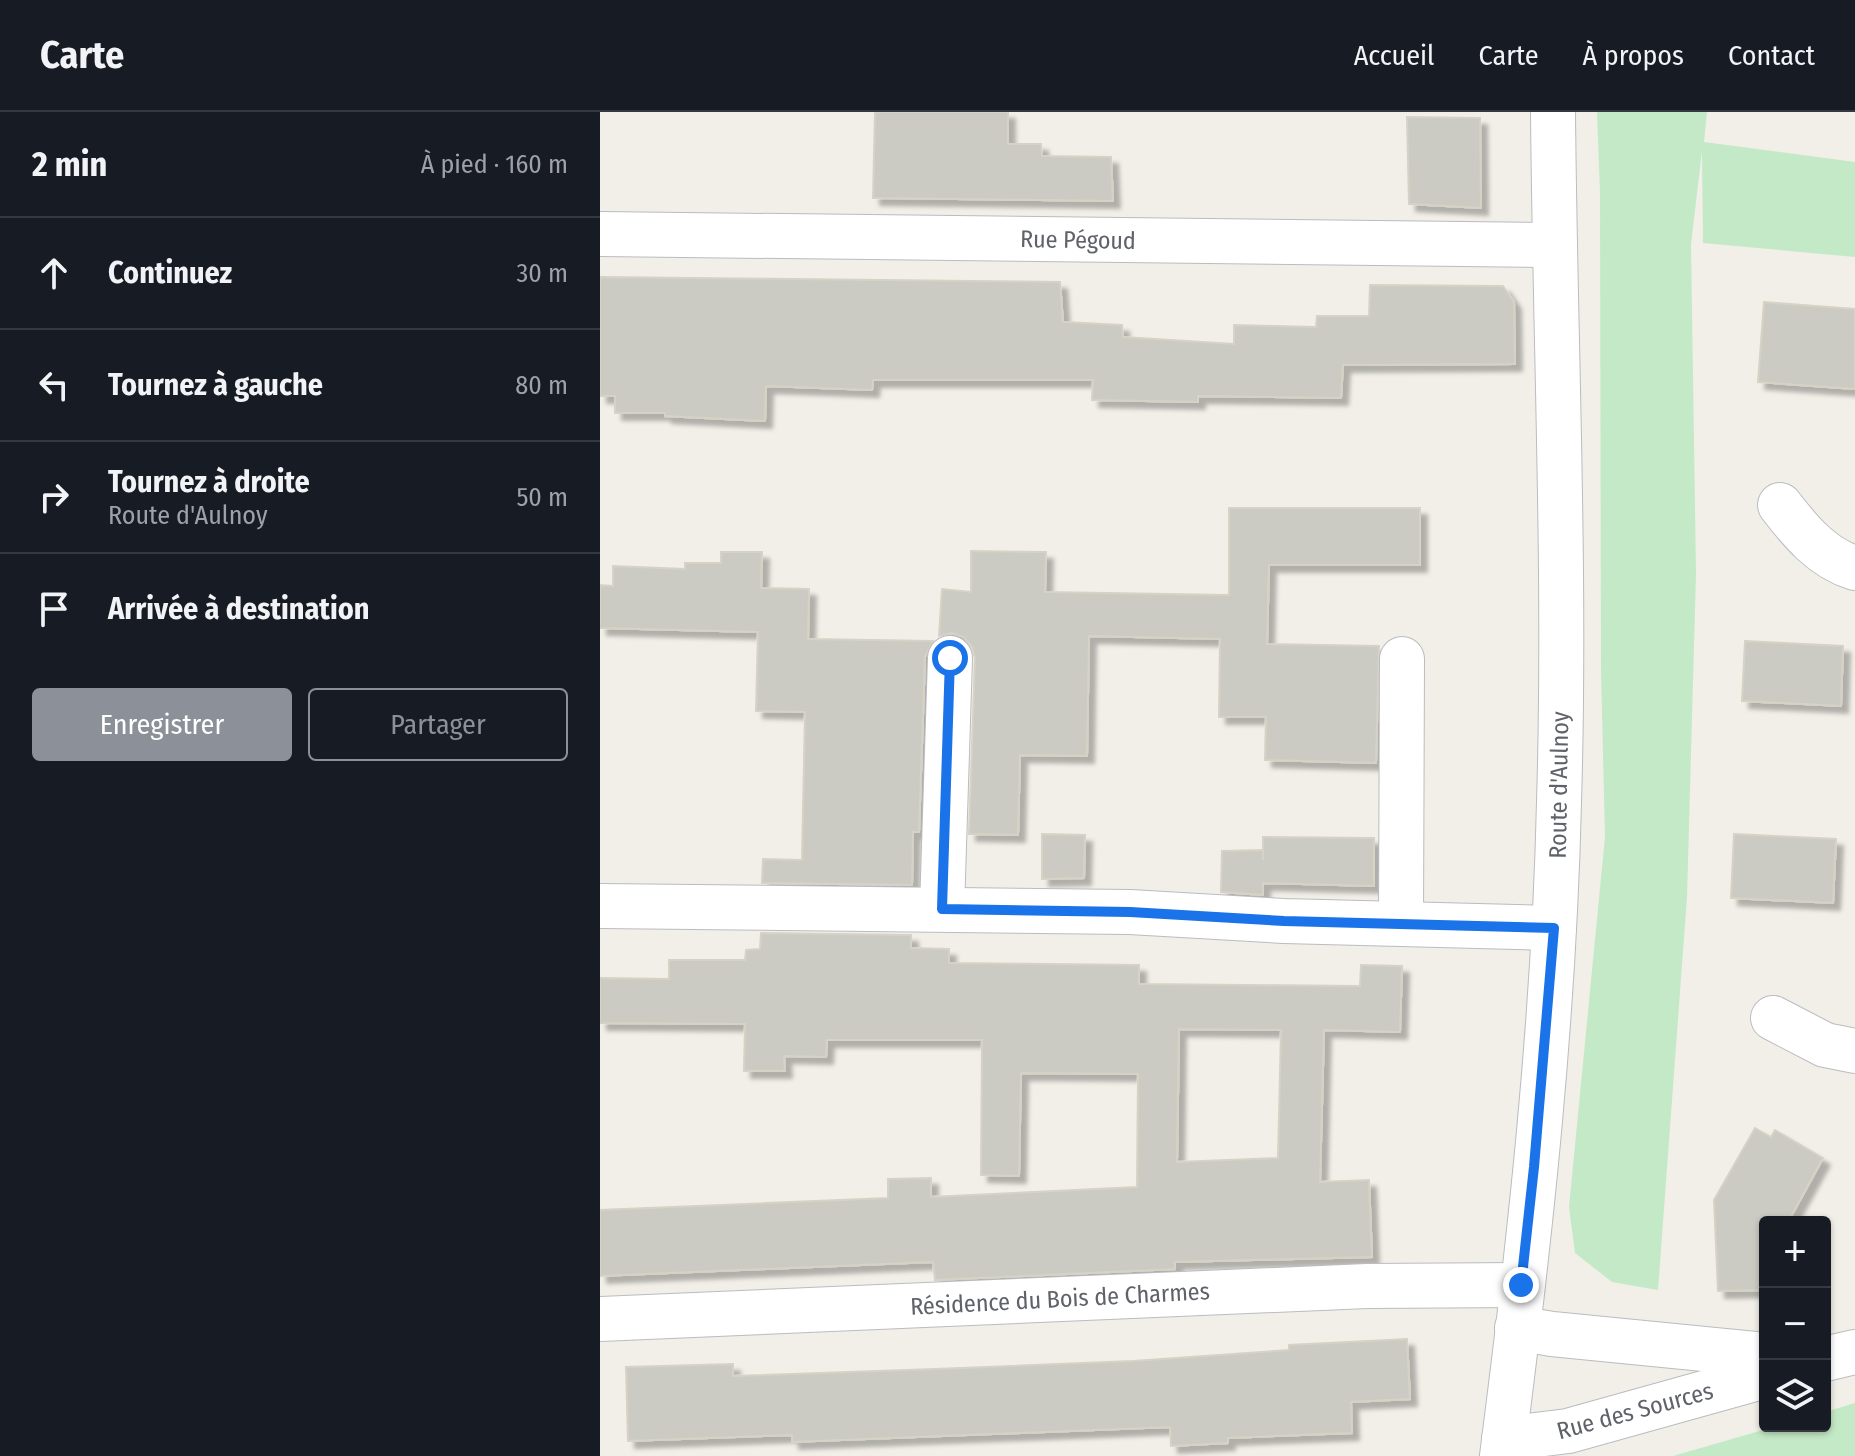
<!DOCTYPE html>
<html lang="fr">
<head>
<meta charset="utf-8">
<style>
	body { margin:0; font-family:"Fira Sans Condensed",sans-serif; background:#242831; color:#f1f3f6 }
	.controls { position:absolute; right:24px; bottom:24px; display:grid; overflow:hidden; border-radius:8px; box-shadow:0 2px 6px #0004 }
	.controls button { width:72px; height:72px; display:grid; place-items:center; padding:0; border:0; border-bottom:2px solid #363941; background:#171b24; color:#f1f3f6; font:40px sans-serif }
	.stop { position:absolute; width:24px; height:24px; margin:-18px; border:6px solid #1a73e8; border-radius:50%; background:#fff }
	.stop.end { background:#1a73e8; border-color:#fff; box-shadow:0 2px 8px #0008 }
	.list { margin:0; padding:0; list-style:none }
	h2 { display:flex; justify-content:space-between; align-items:center; height:104px; margin:0; padding:0 32px; font-size:34px }
	h2 small { font-size:26px; font-weight:400; color:#9ea1a6 }
	.list li { display:grid; grid-template-columns:52px 1fr auto; gap:24px; align-items:center; box-sizing:border-box; height:112px; padding:0 32px; border-top:2px solid #363941 }
	.list b { display:block; font-size:30px; white-space:nowrap }
	.list p { margin:0; font-size:26px; white-space:nowrap; color:#9ea1a6 }
	.list em { font-size:26px; font-style:normal; color:#9ea1a6 }
	.actions { display:flex; gap:16px; padding:24px 32px }
	.actions a { flex:1; padding:18px 0; border:2px solid #8c9099; border-radius:8px; text-align:center; font-size:28px; color:#8c9099 }
	.actions .main { background:#8c9099; color:#fff }
	.icon { flex:none; width:44px; height:44px; fill:none; stroke:currentColor; stroke-width:2; stroke-linecap:round; stroke-linejoin:round }
	.map { position:relative; flex:none; width:1255px; height:1344px; overflow:hidden }
	header { display:flex; align-items:center; gap:48px; box-sizing:border-box; height:112px; padding:0 40px; background:#171b24; border-bottom:2px solid #363941 }
	header strong { font-size:38px }
	nav { display:flex; gap:44px; margin-inline-start:auto; font-size:28px }
	main { display:flex }
	aside { flex:1; background:#171b24 }
	.map>svg:first-child { display:block }
	.green { fill:#c4e9c6 }
	.building { fill:#cccbc3; stroke:#d6d2c5; stroke-width:2; fill-rule:evenodd; filter:url(#shadow) }
	.lines { fill:none; stroke-linecap:round; stroke-linejoin:round }
	.minor-casing { stroke:#babcc1; stroke-width:46 }
	.tertiary-casing { stroke:#babcc1; stroke-width:46 }
	.minor { stroke:#fff; stroke-width:44 }
	.tertiary { stroke:#fff; stroke-width:44 }
	.route { stroke:#1a73e8; stroke-width:10 }
	.labels { text-anchor:middle; dominant-baseline:central; stroke-width:7; stroke-linejoin:round; paint-order:stroke }
	.street-label { font-size:24px; fill:#5f6268; stroke:#fff }
</style>
</head>
<body>
<header>
<strong>Carte</strong>
<nav><a>Accueil</a><a>Carte</a><a>À propos</a><a>Contact</a></nav>
</header>
<main>
<aside>
<h2>2 min<small>À pied · 160 m</small></h2>
<ul class="list">
<li><svg class="icon" aria-label="ahead" viewBox="0 0 24 24"><path d="M12 20V5M6 11l6-6 6 6"/></svg><div><b>Continuez</b></div><em>30 m</em></li>
<li><svg class="icon" aria-label="left" viewBox="0 0 24 24"><path d="M17 20v-9H6M10 6l-5 5 5 5"/></svg><div><b>Tournez à gauche</b></div><em>80 m</em></li>
<li><svg class="icon" aria-label="right" viewBox="0 0 24 24"><path d="M7 20v-9h11M14 6l5 5-5 5"/></svg><div><b>Tournez à droite</b><p>Route d'Aulnoy</p></div><em>50 m</em></li>
<li><svg class="icon" aria-label="arrive" viewBox="0 0 24 24"><path d="M6 21V4h12l-3 4 3 4H6"/></svg><div><b>Arrivée à destination</b></div></li>
</ul>
<div class="actions"><a class="main">Enregistrer</a><a>Partager</a></div>
</aside>
<div class="map">
<svg width="1255" height="1344" viewBox="0 0 1255 1344">
	<defs>
		<filter id="shadow"><feDropShadow dx="7" dy="7" stdDeviation="2" flood-color="#0004"/></filter>
	</defs>
	<rect width="100%" height="100%" fill="#f1efe7"/>
	<g class="green">
		<polygon points="997,0 1107,0 1104,30 1255,50 1255,145 1103,131 1102,39 1091,132 1096,462 1087,785 1058,1178 1012,1170 975,1141 969,1095 1005,725 1001,559 1000,80"/>
		<polygon points="1255,1291 1255,1344 1073,1344 1177,1314 1225,1314 1225,1300"/>
	</g>
	<g class="building">
		<polygon points="275,0 408,0 408,32 441,32 442,44 511,45 513,89 273,86"/>
		<polygon points="807,5 880,6 881,96 809,92"/>
		<polygon points="0,165 460,170 463,210 522,213 523,225 634,232 634,213 716,215 717,204 769,204 770,173 903,174 914,190 915,252 743,253 741,286 598,284 598,290 492,288 493,268 273,268 272,278 166,274 165,309 65,304 65,301 15,301 15,284 0,284"/>
		<polygon points="1164,190 1255,197 1255,277 1158,270"/>
		<polygon points="629,396 820,396 820,453 669,453 667,532 779,534 776,651 665,648 666,605 619,605 620,527 489,524 487,644 420,643 418,723 369,722 375,546 372,535 364,525 352,521 339,524 342,477 371,480 371,439 446,440 445,480 629,483"/>
		<polygon points="121,440 162,440 161,476 209,477 208,527 333,529 325,545 319,720 313,720 312,773 162,771 163,747 202,748 205,600 156,599 158,520 0,516 0,473 13,474 13,454 85,457 85,451 121,451"/>
		<polygon points="1145,529 1243,534 1241,594 1142,589"/>
		<polygon points="442,722 485,723 484,766 442,767"/>
		<polygon points="1134,722 1236,727 1233,791 1131,786"/>
		<polygon points="663,725 774,726 774,774 663,771 663,783 621,780 622,739 663,738 663,748"/>
		<path d="M161,821L311,823V836L349,837V851L539,853V872L760,874L761,853L802,854L800,920L724,918L720,1070L769,1068L772,1145L575,1150V1157L335,1168L333,1150L0,1164V1098L288,1086V1067L331,1066V1085L537,1075L538,962L421,961L419,1064L381,1063L382,928H227L226,945L184,944L185,959H144L145,912L0,911V866L69,867V848H145L146,838L160,837ZM579,917L681,918L678,1046L577,1050Z"/>
		<polygon points="1155,1016 1171,1025 1175,1018 1223,1046 1188,1110 1165,1110 1165,1178 1118,1179 1114,1088"/>
		<polygon points="807,1227 810,1287 751,1290 752,1321 628,1326 628,1331 571,1334 570,1315 192,1330 192,1323 28,1329 26,1255 133,1252 133,1264 335,1257 533,1249 689,1238 689,1233"/>
	</g>
	<g class="lines">
		<defs>
			<g id="minor">
				<polyline points="0,122 955,133"/>
				<path d="M1180,393C1200,419 1222,446 1255,456"/>
				<polyline points="0,794 530,800 684,809 954,816"/>
				<polyline points="342,797 350,546"/>
				<polyline points="801,810 802,547"/>
				<polyline points="1173,906 1225,933 1255,939"/>
				<polyline points="0,1207 767,1174 921,1173"/>
				<polyline points="917,1216 952,1222 1165,1243"/>
				<polyline points="1225,1247 1255,1240"/>
				<polyline points="904,1327 968,1319 1165,1264"/>
			</g>
			<path id="tertiary" d="M902,1344C930,1128 954,909 959,690C966,460 955,230 953,0"/>
		</defs>
		<use href="#minor" class="minor-casing"/>
		<use href="#tertiary" class="tertiary-casing"/>
		<use href="#minor" class="minor"/>
		<use href="#tertiary" class="tertiary"/>
	</g>
	<g class="lines">
		<polyline class="route" points="350,546 342,797 530,800 684,809 954,816 934,1055 921,1173"/>
	</g>
	<g class="labels">
		<g class="street-label">
			<text transform="translate(478 128) rotate(1)">Rue Pégoud</text>
			<text transform="translate(959 673) rotate(-89)">Route d'Aulnoy</text>
			<text transform="translate(460 1187) rotate(-3)">Résidence du Bois de Charmes</text>
			<text transform="translate(1035 1299) rotate(-15)">Rue des Sources</text>
		</g>
	</g>
</svg>
<div class="controls">
<button>+</button>
<button>−</button>
<button><svg class="icon" aria-label="layers" viewBox="0 0 24 24"><path d="M12 4l9 5-9 5-9-5zM3 14l9 5 9-5"/></svg></button>
</div>
<div class="stop" style="left:350px;top:546px"></div>
<div class="stop end" style="left:921px;top:1173px"></div>
</div>
</main>
</body>
</html>
